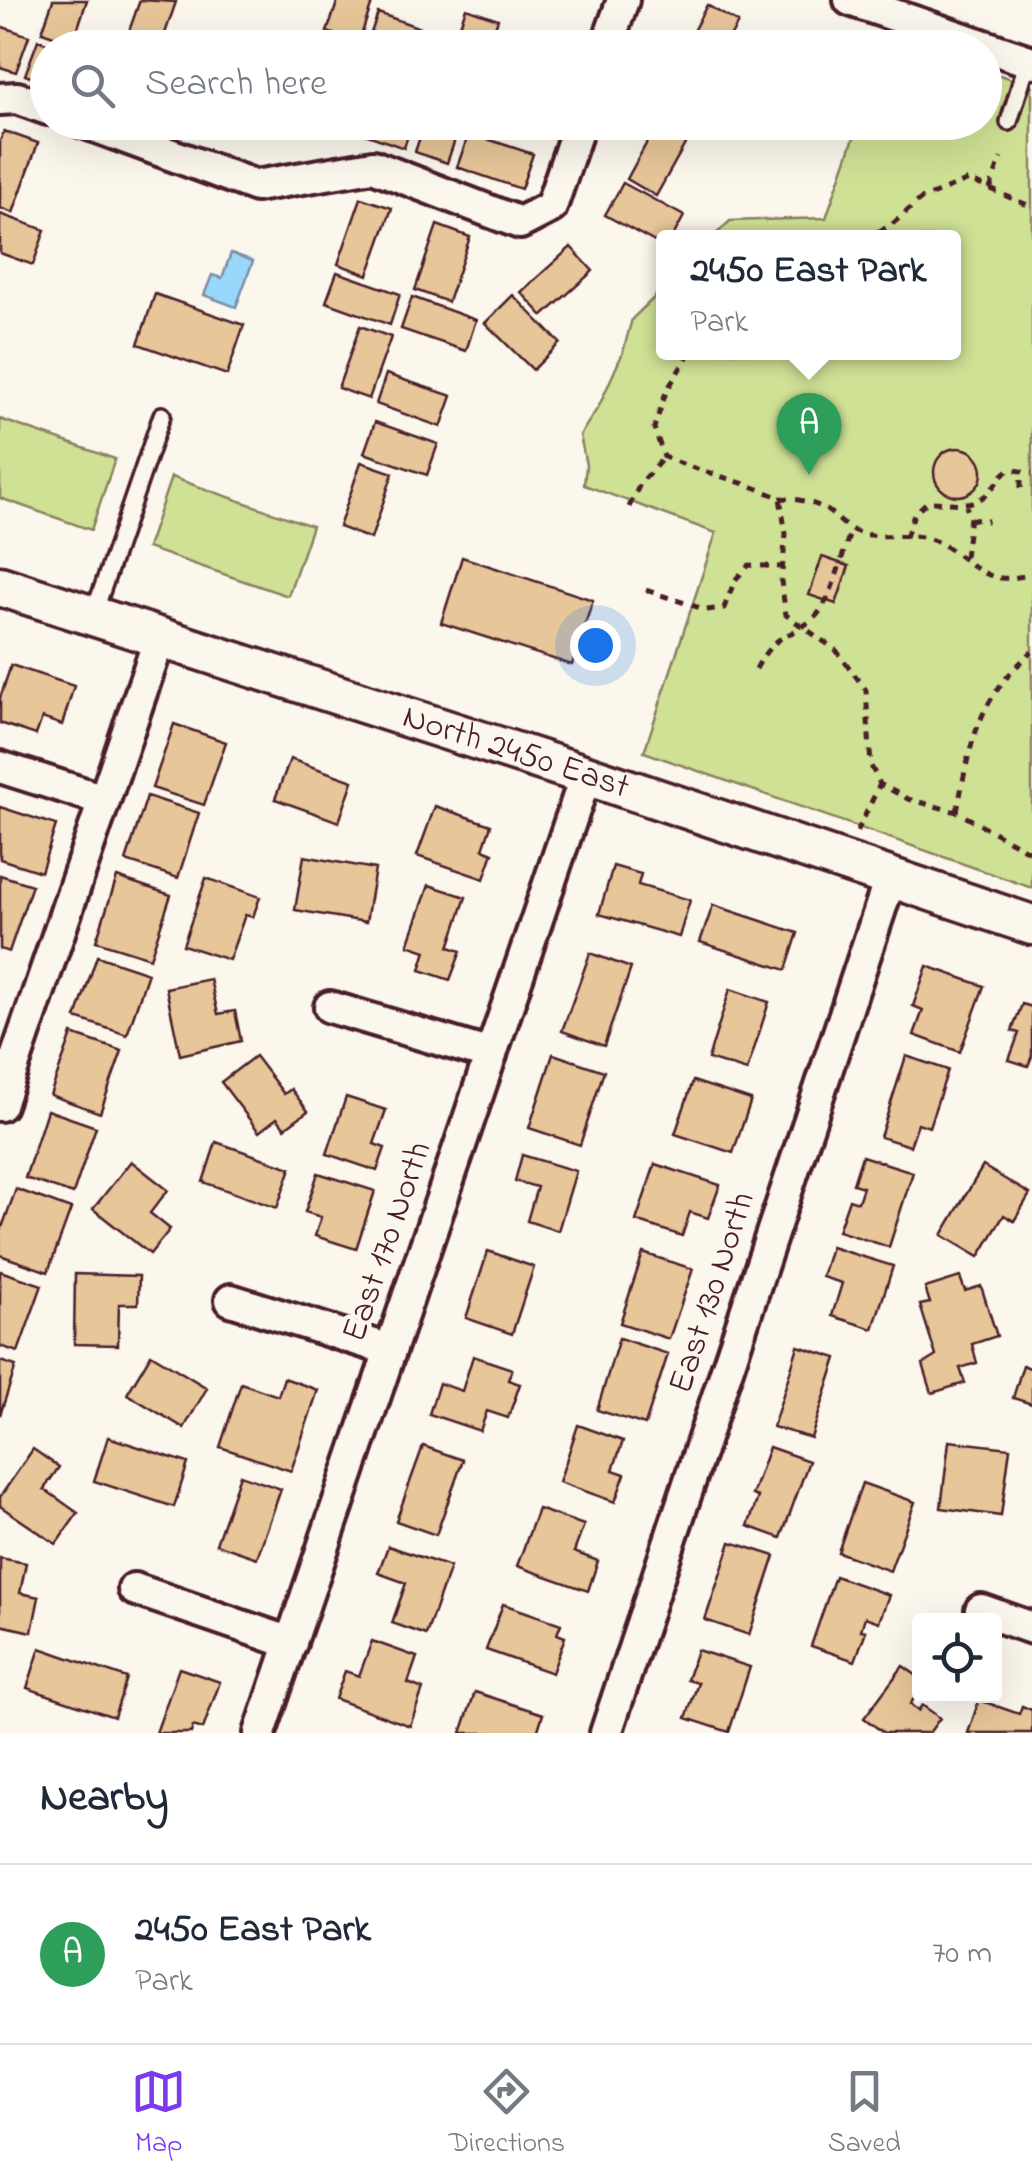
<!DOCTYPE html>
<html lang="en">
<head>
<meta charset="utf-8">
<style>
	body { margin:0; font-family:"Indie Flower",sans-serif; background:#f6f6f7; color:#1f2937 }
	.controls { position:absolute; right:30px; bottom:30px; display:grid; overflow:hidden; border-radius:10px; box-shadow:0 10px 40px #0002 }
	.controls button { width:90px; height:90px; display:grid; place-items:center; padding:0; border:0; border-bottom:2px solid #e0e1e3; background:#fff; color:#1f2937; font:50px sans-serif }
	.you { position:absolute; left:595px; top:645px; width:35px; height:35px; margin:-25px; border:8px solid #fff; border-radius:50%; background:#1a73e8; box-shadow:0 0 0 15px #1a73e833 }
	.badge { display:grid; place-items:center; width:65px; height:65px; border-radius:50%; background:#7c3aed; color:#fff; font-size:32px; font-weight:700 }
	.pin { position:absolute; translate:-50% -82px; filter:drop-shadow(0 2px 5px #0008) }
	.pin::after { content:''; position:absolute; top:52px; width:35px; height:30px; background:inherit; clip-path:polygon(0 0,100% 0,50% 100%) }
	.popup { position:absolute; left:656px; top:230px; width:305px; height:130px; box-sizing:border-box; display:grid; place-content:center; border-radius:10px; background:#fff; filter:drop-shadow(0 2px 8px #0005); font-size:32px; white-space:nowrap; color:#747a83 }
	.popup b { font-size:38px; color:#1f2937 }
	.popup::after { content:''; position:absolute; left:50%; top:100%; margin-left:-20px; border:20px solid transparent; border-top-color:#fff }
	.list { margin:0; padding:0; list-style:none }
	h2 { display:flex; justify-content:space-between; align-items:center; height:130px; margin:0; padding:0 40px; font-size:42px }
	h2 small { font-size:32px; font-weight:400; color:#747a83 }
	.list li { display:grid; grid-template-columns:65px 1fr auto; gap:30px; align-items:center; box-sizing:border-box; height:180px; padding:0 40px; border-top:2px solid #e0e1e3 }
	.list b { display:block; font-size:38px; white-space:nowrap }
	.list p { margin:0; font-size:32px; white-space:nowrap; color:#747a83 }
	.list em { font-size:32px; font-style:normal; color:#747a83 }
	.icon { flex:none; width:55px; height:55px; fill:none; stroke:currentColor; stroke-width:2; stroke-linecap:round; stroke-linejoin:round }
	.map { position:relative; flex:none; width:1032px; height:1733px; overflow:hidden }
	.search { position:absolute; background:#fff; box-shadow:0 10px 40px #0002; left:30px; right:30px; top:30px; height:110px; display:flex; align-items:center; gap:25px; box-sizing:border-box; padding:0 35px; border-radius:55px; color:#747a83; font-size:38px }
	.sheet { height:310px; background:#fff }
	nav { display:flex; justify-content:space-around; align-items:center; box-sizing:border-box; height:140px; border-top:2px solid #e0e1e3; background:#fff; font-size:28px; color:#747a83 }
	nav a { display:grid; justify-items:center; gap:5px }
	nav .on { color:#7c3aed }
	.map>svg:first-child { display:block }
	.green { fill:#cfe195; stroke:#8c8060; stroke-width:2.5 }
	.water { fill:#99d8fb; stroke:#798ea8; stroke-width:2.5 }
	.building { fill:#e7c699; stroke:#4a1f2b; stroke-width:2.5 }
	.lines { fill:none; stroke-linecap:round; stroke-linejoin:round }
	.service-casing { stroke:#4a1f2b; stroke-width:22 }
	.minor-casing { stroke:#4a1f2b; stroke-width:38 }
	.tertiary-casing { stroke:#4a1f2b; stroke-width:45 }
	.path { stroke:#4a1f2b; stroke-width:5; stroke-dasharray:8 8; stroke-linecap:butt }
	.service { stroke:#fbf7ec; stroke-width:15 }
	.minor { stroke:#fbf7ec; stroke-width:30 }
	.tertiary { stroke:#fbf7ec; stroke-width:38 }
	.labels { text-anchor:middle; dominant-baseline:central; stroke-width:9; stroke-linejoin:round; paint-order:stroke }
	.street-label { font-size:35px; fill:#4a1f2b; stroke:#fbf7ec }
</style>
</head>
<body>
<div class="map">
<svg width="1032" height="1733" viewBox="0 0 1032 1733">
	<rect width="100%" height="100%" fill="#fbf7ec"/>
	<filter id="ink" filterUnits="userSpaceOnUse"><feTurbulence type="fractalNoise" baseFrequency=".01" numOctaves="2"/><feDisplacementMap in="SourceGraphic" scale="20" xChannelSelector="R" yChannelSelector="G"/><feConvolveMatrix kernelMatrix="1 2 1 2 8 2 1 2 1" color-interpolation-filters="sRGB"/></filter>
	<g filter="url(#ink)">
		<g class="green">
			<polygon points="985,70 1032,86 1032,888 644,752 716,533 584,485 586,465 580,435 599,406 623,352 632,319 664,288 664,352 954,352 954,238 713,237 730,221 826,218 859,123 984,122"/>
			<polygon points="0,419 115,459 91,530 0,498"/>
			<polygon points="171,477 312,526 288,596 147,548"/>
		</g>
		<polygon class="water" points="231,253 253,261 236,307 204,295 212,275 222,278"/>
		<g class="building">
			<polygon points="53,0 87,0 73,43 42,32"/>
			<polygon points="140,0 176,2 160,48 123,48"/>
			<polygon points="338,0 373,0 359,42 327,32"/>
			<polygon points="707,5 738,23 724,48 684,48"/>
			<polygon points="466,8 498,19 488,48 452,48"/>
			<polygon points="378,13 443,36 439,48 366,47"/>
			<polygon points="0,26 29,36 16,72 0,67"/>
			<polygon points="38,40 59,48 48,48 48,83 25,75"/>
			<polygon points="343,122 412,122 404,148 342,126"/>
			<polygon points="425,122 461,122 447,163 415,152"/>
			<polygon points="658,122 689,137 656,196 627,179"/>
			<polygon points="683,122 723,122 713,140"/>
			<polygon points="4,131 38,143 13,213 0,208 0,141"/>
			<polygon points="469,133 533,154 521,189 457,167"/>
			<polygon points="623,183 684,216 672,238 664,238 664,247 605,215"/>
			<polygon points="361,198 392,208 368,275 338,264"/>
			<polygon points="0,214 45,230 33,265 0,253"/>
			<polygon points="437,225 470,237 448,302 415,290"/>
			<polygon points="571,247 593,271 543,316 521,292"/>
			<polygon points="337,272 400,294 390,325 326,302"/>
			<polygon points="155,294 244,325 227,375 138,344"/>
			<polygon points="513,295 560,343 533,370 485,323"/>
			<polygon points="412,297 476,320 466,351 401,329"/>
			<polygon points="360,326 391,337 369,399 338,388"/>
			<polygon points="386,374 452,396 441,427 376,404"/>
			<polygon points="375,422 438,444 427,475 364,453"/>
			<circle cx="958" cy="472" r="24"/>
			<polygon points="361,462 393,473 371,539 339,527"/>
			<polygon points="462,557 593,600 572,665 441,623"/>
			<polygon points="822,557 849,566 836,604 809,595"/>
			<polygon points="11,665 74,686 62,725 42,718 36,735 0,723 0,698"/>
			<polygon points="174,724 226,742 204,805 152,788"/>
			<polygon points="290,759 353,781 339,822 275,799"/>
			<polygon points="147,796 199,813 178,878 126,861"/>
			<polygon points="435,806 491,825 483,849 493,853 484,879 417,856"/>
			<polygon points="0,807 56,825 41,872 0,859"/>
			<polygon points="304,856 375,869 366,922 295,910"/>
			<polygon points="613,866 641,874 638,885 690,900 679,937 599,914"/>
			<polygon points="0,875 32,885 9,952 0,949"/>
			<polygon points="117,877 171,895 150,958 96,941"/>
			<polygon points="206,878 260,897 253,917 245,915 229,960 183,945"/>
			<polygon points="429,885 466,897 449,947 461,951 450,980 420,970 426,951 408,945"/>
			<polygon points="713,905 798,933 786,970 700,942"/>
			<polygon points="590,953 631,968 604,1046 562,1031"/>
			<polygon points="97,956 148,973 127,1035 76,1018"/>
			<polygon points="927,966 984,986 960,1052 914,1035 923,1010 913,1006"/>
			<polygon points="210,979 218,1014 235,1011 241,1041 180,1055 166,988"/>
			<polygon points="730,989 769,1002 747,1071 708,1059"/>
			<polygon points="1022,1004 1032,1007 1032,1056 1028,1066 1009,1060 1019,1033 1012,1031"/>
			<polygon points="72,1034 122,1051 100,1113 50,1095"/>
			<polygon points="553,1054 604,1071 580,1145 529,1128"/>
			<polygon points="255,1056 284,1094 291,1089 308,1111 285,1128 277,1118 259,1132 221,1082"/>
			<polygon points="906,1056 948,1070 929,1127 918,1123 910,1146 880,1137"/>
			<polygon points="693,1081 751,1100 733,1153 675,1134"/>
			<polygon points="346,1097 386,1110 374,1144 385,1148 377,1171 327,1154"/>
			<polygon points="47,1110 96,1127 73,1194 25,1178"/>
			<polygon points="216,1142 291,1168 277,1208 203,1182"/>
			<polygon points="522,1155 576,1171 558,1231 527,1221 537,1187 515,1181"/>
			<polygon points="862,1156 913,1172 889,1247 838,1231 849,1199 858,1202 863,1187 853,1184"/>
			<polygon points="131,1161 168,1190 150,1213 170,1229 150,1254 93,1209"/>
			<polygon points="655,1164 720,1185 708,1218 690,1212 682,1236 636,1221"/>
			<polygon points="983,1166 1030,1194 1014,1221 1004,1215 979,1257 942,1235"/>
			<polygon points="318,1173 375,1191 356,1249 315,1236 321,1217 305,1212"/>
			<polygon points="16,1189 71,1209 48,1272 0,1255 0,1233"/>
			<polygon points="831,1247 893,1266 873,1329 832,1316 842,1283 822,1277"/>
			<polygon points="488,1251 534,1267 512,1334 466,1318"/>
			<polygon points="643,1253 693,1269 669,1339 620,1323"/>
			<polygon points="0,1271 42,1285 18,1352 0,1346"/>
			<polygon points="75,1274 139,1276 138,1304 119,1304 118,1345 74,1344"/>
			<polygon points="960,1277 965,1291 981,1286 997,1336 972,1344 977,1363 960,1368 965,1383 932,1393 923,1364 936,1356 920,1305 930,1303 925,1288"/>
			<polygon points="619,1338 668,1354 645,1425 597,1410"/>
			<polygon points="798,1346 837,1358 811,1438 773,1427"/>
			<polygon points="151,1354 207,1388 184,1428 127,1394"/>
			<polygon points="473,1356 512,1369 508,1380 520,1384 508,1418 487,1411 480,1431 429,1414 439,1383 462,1391"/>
			<polygon points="0,1361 16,1366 0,1415"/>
			<polygon points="1023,1365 1032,1369 1032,1404 1013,1398"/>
			<polygon points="284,1378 318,1390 291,1471 220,1447 241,1383 278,1396"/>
			<polygon points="578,1425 623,1441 613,1470 625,1474 615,1502 559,1482"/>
			<polygon points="108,1437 188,1463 174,1507 94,1481"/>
			<polygon points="949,1441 1010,1448 1001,1516 941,1508"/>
			<polygon points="423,1446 463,1460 436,1535 396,1521"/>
			<polygon points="769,1447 809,1461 781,1538 748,1526 758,1497 752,1495"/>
			<polygon points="33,1449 59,1467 44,1489 78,1513 56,1544 0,1506 0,1497"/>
			<polygon points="240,1475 281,1489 257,1558 216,1544"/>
			<polygon points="862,1483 915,1502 890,1571 838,1552"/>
			<polygon points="538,1509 584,1525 574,1552 598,1561 588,1591 517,1566"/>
			<polygon points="731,1542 775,1556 749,1635 705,1620"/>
			<polygon points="388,1546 450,1567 426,1635 392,1623 406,1583 378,1573"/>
			<polygon points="0,1558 26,1563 20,1593 39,1597 32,1632 0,1625"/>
			<polygon points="835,1576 889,1595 879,1622 865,1617 861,1630 866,1631 855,1661 811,1646"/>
			<polygon points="503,1604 561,1624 557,1634 565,1637 552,1673 486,1650"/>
			<polygon points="372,1641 417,1657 408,1683 423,1689 410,1726 335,1699 345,1671 359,1676"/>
			<polygon points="40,1648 127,1678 114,1717 27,1688"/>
			<polygon points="697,1650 750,1667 729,1732 686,1718 698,1683 687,1680"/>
			<polygon points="903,1666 920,1678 920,1691 910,1704 918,1711 922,1705 940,1718 929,1733 884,1733 864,1718"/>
			<polygon points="179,1668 220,1682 203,1729 193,1726 191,1733 156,1733"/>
			<polygon points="475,1692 543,1714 537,1733 461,1733"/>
			<polygon points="979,1700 1019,1714 1022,1706 1032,1710 1032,1733 968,1733"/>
		</g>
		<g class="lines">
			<defs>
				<g id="service">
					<polyline points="1009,122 1028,60"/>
					<polyline points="94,613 162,415"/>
				</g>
				<g id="minor">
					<polyline points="850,0 1032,62"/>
					<polyline points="606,48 623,0"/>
					<polyline points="0,99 17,98 48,109"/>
					<polyline points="83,122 256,186 373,166 520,223 551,207 580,122"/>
					<polyline points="0,767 104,800"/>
					<polyline points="330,1007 491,1055"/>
					<polyline points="0,1105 159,640"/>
					<polyline points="231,1300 390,1350"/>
					<polyline points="134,1589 291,1643"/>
					<polyline points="981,1610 1032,1628"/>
					<polyline points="260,1733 586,775"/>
					<polyline points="606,1733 891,876"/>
				</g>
				<g id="tertiary">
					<path id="s1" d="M0,586L586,775L1032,925"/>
				</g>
			</defs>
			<use href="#service" class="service-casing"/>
			<use href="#minor" class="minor-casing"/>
			<use href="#tertiary" class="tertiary-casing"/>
			<g class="path">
				<polyline points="902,125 903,122"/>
				<polyline points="990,189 1001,158"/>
				<polyline points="864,238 890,226 921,199 969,180 1032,207"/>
				<path d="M690,352L666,392L654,428L664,457C702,473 742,480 780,498L786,534L781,581L786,615L836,650L866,690L871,766L880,784L908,799L957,812L1032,853"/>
				<polyline points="1021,488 1021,470"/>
				<path d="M780,498C796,499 811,501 825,509C836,516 845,528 857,532C880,540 904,532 926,538C957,546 975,576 1001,578C1011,579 1022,576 1032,575"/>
				<polyline points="629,507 640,484 664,457"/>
				<polyline points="970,519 988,521"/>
				<path d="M906,537L914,514L927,502C949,501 971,510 988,493C997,484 999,476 1010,469L1032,473"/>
				<polyline points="965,557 970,517 966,506"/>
				<polyline points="646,590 706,610 724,608 735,580 749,565 782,567"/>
				<path d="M756,669C776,630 787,641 814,618C832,602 842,554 851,530"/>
				<path d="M957,812C970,743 977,700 1032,652"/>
				<polyline points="857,832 880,784"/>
			</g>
			<use href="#service" class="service"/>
			<use href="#minor" class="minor"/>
			<use href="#tertiary" class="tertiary"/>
		</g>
	</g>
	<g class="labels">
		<g class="street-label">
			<text stroke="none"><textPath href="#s1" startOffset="542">North 2450 East</textPath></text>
			<text transform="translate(388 1242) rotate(-71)">East 170 North</text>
			<text transform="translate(713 1293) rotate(-72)">East 130 North</text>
		</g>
	</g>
</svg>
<div class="controls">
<button><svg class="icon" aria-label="locate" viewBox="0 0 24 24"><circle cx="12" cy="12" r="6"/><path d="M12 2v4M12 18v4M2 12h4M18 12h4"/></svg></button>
</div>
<div class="you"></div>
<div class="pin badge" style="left:809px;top:475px;background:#2e9e5b">A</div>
<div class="popup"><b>2450 East Park</b>Park</div>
<div class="search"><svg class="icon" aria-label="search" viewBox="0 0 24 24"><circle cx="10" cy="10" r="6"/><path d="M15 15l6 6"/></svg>Search here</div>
</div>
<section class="sheet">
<h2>Nearby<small></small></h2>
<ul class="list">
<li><span class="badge" style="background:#2e9e5b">A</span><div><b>2450 East Park</b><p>Park</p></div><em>70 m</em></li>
</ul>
</section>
<nav>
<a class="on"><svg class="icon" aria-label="map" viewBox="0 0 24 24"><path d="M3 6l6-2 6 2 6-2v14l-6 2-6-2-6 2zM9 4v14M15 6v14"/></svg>Map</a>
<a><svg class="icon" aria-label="directions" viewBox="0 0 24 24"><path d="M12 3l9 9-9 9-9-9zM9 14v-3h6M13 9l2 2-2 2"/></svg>Directions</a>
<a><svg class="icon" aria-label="saved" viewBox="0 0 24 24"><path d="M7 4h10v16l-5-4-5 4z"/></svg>Saved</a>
</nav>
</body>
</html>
